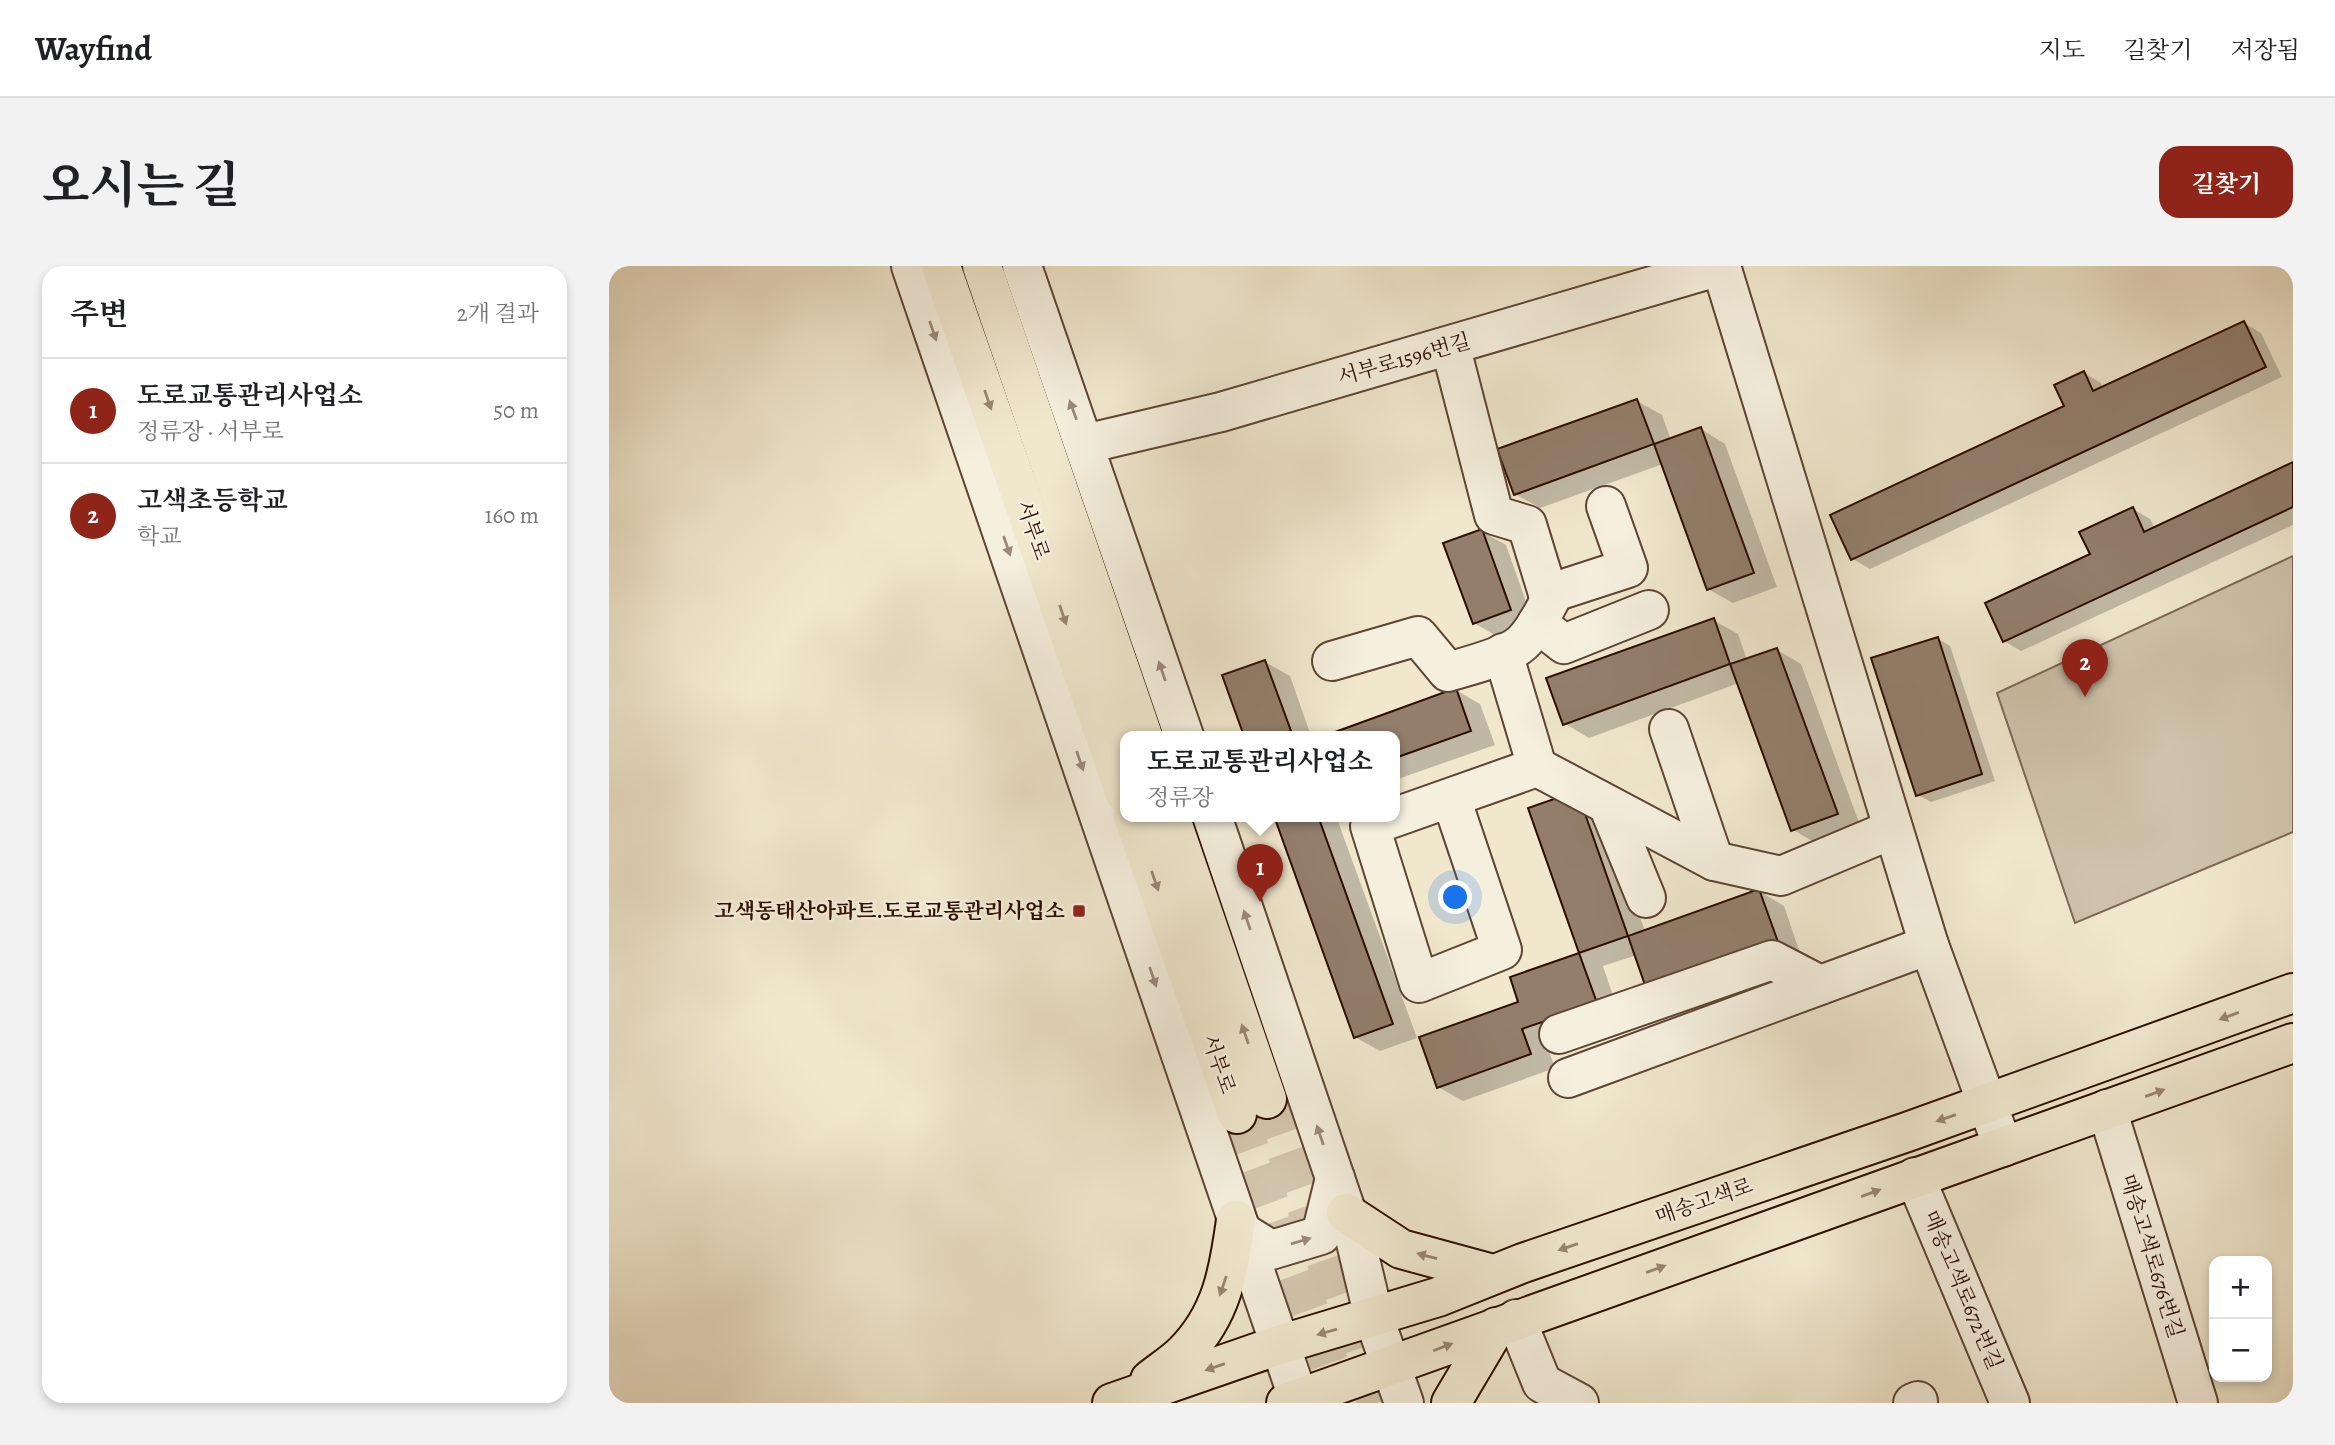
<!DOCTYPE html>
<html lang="ko">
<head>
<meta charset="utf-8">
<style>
	body { margin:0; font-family:Alegreya,"Noto Serif KR",serif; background:#f2f2f2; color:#202124 }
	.controls { position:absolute; right:21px; bottom:21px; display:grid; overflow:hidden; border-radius:14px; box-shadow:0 4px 10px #0003 }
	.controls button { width:63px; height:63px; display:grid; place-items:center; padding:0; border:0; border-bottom:2px solid #e0e0e0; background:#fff; color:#202124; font:35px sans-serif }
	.you { position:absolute; left:847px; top:632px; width:24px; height:24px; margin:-18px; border:5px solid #fff; border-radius:50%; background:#1a73e8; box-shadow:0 0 0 10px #1a73e833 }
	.badge { display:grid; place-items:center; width:46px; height:46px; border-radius:50%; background:#8f2418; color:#fff; font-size:23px; font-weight:700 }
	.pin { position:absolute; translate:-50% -58px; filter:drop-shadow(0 2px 4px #0008) }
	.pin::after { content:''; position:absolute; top:37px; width:24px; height:21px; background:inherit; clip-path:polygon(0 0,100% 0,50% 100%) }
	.popup { position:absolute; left:511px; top:465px; width:280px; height:91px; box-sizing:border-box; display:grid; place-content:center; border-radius:14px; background:#fff; filter:drop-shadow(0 2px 5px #0005); font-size:23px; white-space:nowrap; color:#757577 }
	.popup b { font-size:26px; color:#202124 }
	.popup::after { content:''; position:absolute; left:50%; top:100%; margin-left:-14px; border:14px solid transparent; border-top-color:#fff }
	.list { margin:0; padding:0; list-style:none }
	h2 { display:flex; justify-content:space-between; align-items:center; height:91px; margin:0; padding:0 28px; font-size:30px }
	h2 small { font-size:23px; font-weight:400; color:#757577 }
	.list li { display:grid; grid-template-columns:46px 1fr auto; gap:21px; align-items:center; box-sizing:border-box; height:105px; padding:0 28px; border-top:2px solid #e0e0e0 }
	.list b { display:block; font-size:26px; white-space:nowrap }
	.list p { margin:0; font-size:23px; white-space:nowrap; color:#757577 }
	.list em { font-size:23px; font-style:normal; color:#757577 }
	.map { position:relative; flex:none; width:1684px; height:1137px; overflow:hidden; border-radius:21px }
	header { display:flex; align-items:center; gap:42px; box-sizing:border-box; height:98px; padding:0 35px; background:#fff; border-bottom:2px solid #e0e0e0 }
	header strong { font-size:33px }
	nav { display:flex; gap:38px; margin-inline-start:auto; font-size:24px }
	.intro { display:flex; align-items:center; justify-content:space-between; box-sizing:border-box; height:168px; padding:0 42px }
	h1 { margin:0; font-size:49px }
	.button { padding:18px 32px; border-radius:21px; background:#8f2418; color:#fff; font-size:24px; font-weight:700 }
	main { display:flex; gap:42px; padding:0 42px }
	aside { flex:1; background:#fff; border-radius:21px; box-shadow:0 4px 10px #0003 }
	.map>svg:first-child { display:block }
	.green { fill:#cfc2aa; stroke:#7e6855; stroke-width:2 }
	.shadow { fill:#0003 }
	.building { fill:#927e6b; stroke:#2c0d00; stroke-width:2 }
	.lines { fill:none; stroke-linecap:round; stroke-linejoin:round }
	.major-tunnel { stroke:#d3c6ae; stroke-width:38; stroke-dasharray:38 19; stroke-linecap:butt }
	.minor-casing { stroke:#5d4433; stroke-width:42 }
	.major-casing { stroke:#2c0d00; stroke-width:42 }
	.minor { stroke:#f5efde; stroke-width:38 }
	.major { stroke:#f0e7cd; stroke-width:38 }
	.oneway { fill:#9b897a }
	.oneway2 { fill:#988571 }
	.poi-dot { fill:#8f2418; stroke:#f5efde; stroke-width:2.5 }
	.labels { text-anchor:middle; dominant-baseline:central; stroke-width:5; stroke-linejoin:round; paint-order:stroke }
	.street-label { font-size:21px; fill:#2c0d00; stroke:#f5efde }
	.poi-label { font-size:21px; font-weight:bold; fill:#2c0d00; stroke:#f5efde; text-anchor:end }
</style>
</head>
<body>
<header>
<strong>Wayfind</strong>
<nav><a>지도</a><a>길찾기</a><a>저장됨</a></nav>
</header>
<div class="intro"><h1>오시는 길</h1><a class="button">길찾기</a></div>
<main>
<aside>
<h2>주변<small>2개 결과</small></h2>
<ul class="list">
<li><span class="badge">1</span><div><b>도로교통관리사업소</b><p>정류장 · 서부로</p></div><em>50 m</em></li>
<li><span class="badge">2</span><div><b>고색초등학교</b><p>학교</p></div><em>160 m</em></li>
</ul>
</aside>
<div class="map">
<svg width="1684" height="1137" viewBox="0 0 1684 1137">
	<rect width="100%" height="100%" fill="#f0e7cd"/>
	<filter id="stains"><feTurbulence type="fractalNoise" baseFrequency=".00286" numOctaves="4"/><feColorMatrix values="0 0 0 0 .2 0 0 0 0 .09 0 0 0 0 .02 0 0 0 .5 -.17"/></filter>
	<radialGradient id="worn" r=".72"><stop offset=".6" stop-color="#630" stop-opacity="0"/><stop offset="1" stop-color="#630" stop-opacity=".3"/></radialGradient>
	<polygon class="green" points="1684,290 1684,566 1466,657 1388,427"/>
	<g class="shadow">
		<polygon points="1635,57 1652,67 1673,111 1261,303 1244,293 1457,141 1475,107 1492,117 1494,122"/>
		<polygon points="1028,135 1053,149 1062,174 1092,163 1116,178 1168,321 1124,337 1099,323 1054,198 931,242 906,228"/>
		<polygon points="1684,198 1684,259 1412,385 1395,375 1483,289 1524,243 1541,253 1546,263"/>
		<polygon points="872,265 897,279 925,358 889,371 865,357"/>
		<polygon points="1104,354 1129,368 1138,394 1168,384 1192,398 1252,562 1208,578 1183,563 1130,417 980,472 955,457"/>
		<polygon points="1328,372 1341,380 1386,515 1322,536 1309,529"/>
		<polygon points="656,396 681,410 702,470 637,470"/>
		<polygon points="847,424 871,438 886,479 786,514 786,470"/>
		<polygon points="992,541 1036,665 1150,625 1175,640 1192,690 1028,689 994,700 1011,751 937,777 946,802 854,835 829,821 912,737 903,712 972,688 921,544"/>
		<polygon points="667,550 727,550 808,772 771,785 746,771"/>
	</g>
	<g class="building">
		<polygon points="1635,55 1657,101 1242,294 1221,249 1455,140 1445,119 1475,105 1484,125"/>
		<polygon points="1028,133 1045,178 905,229 888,183"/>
		<polygon points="1092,161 1145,307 1098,324 1045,178"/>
		<polygon points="1684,196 1684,241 1394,376 1376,337 1481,288 1470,266 1524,241 1535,266"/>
		<polygon points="873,263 902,344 864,358 834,277"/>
		<polygon points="1105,352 1121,398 954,459 937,412"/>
		<polygon points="1329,371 1373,508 1307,530 1262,392"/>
		<polygon points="1168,382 1229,548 1182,565 1121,398"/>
		<polygon points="656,394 682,465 668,470 635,470 613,409"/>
		<polygon points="847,422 862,465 786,492 786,470 715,470"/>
		<polygon points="968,525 1019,670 970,687 919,542"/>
		<polygon points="665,550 709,550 784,758 745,772"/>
		<polygon points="1150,623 1169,676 1037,722 1019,670"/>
		<polygon points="970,687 988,737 913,763 922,788 828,822 810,771 909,736 901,711"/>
	</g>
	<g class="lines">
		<g class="major-tunnel">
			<polyline points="658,833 768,1137"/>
			<polyline points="628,848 735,1137"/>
		</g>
		<defs>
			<g id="minor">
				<polyline points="302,0 691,1137"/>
				<polyline points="413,0 575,470"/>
				<polyline points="1112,0 1320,679 1394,881"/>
				<polyline points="476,178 612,146 1111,0"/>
				<polyline points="939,328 1019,302 997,240"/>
				<polyline points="928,357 955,378 1040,344"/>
				<polyline points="894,387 928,501 1105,595 1172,610 1284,563"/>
				<path d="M723,395L809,370L839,406C858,400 898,391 913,377C925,366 933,349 941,334L918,259L885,249L846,98"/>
				<polyline points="1060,463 1105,595"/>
				<polyline points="842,532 893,684 810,717 761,560 928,501"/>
				<polyline points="999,539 1037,632"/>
				<polyline points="603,550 745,968 765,1052 795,1137"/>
				<polyline points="950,768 1163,694 1211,719"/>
				<polyline points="959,812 1320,679"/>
				<polyline points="1498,843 1589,1137"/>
				<polyline points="1306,911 1401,1137"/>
				<polyline points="630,964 662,984 712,969 726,912"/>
				<polyline points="907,1053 933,1117 970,1137"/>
				<polyline points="1304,1137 1309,1135"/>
			</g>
			<g id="major">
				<polyline points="332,0 516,528"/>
				<polyline points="373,0 534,470"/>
				<polyline points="524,550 628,848"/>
				<polyline points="561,550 658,833"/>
				<polyline points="737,947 792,983 884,1008"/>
				<path d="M541,1114C552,1105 565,1097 575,1087C613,1049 620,1005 627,954"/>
				<polyline points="503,1137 670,1079 829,1031 914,997 1298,866 1684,727"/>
				<polyline points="677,1137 1684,777"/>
				<polyline points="842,1137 887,1061"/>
			</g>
		</defs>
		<use href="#minor" class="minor-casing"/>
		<use href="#major" class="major-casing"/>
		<use href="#minor" class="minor"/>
		<use href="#major" class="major"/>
	</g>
	<defs><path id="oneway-solid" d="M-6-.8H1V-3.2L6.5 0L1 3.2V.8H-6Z" transform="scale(1.75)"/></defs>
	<g class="oneway">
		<use href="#oneway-solid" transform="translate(324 65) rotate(71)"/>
		<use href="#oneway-solid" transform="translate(464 144) rotate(-110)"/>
		<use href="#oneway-solid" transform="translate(398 280) rotate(71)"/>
		<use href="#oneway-solid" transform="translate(553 405) rotate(-109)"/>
		<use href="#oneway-solid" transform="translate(471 495) rotate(71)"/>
		<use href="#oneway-solid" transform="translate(638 654) rotate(-109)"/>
		<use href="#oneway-solid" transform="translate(544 711) rotate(71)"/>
		<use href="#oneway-solid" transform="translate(711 869) rotate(-109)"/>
		<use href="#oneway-solid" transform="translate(692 975) rotate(-16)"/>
	</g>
	<g class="oneway2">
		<use href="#oneway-solid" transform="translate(379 134) rotate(71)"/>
		<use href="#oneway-solid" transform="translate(454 349) rotate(71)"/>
		<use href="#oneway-solid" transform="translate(546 615) rotate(71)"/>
		<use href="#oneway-solid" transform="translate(1620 750) rotate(160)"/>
		<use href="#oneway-solid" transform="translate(636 768) rotate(-109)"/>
		<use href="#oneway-solid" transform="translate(1546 827) rotate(-20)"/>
		<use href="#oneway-solid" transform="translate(1337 852) rotate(161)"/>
		<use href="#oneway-solid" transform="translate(1262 927) rotate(-20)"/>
		<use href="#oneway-solid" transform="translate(959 981) rotate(161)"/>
		<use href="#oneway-solid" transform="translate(818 990) rotate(-165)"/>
		<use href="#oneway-solid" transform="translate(1047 1003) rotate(-20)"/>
		<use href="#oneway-solid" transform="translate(614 1020) rotate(109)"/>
		<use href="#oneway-solid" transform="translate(718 1066) rotate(164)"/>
		<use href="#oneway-solid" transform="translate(834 1081) rotate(-21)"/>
		<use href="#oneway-solid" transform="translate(606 1101) rotate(161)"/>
	</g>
	<rect class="poi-dot" x="463" y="638" width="14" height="14" rx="3.5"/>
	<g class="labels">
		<g class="street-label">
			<text transform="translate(795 93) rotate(-16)">서부로1596번길</text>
			<text transform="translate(424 264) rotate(71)">서부로</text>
			<text transform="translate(610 798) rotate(71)">서부로</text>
			<text transform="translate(1095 935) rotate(-19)">매송고색로</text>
			<text transform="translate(1543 990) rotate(73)">매송고색로676번길</text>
			<text transform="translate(1354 1024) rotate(67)">매송고색로672번길</text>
		</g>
		<g class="poi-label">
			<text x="456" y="645">고색동태산아파트.도로교통관리사업소</text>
		</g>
	</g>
	<rect width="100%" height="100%" filter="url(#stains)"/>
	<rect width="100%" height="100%" fill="url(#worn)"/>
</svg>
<div class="controls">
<button>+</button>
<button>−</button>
</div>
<div class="you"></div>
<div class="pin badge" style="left:651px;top:636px">1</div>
<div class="popup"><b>도로교통관리사업소</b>정류장</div>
<div class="pin badge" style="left:1476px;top:431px">2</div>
</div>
</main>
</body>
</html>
